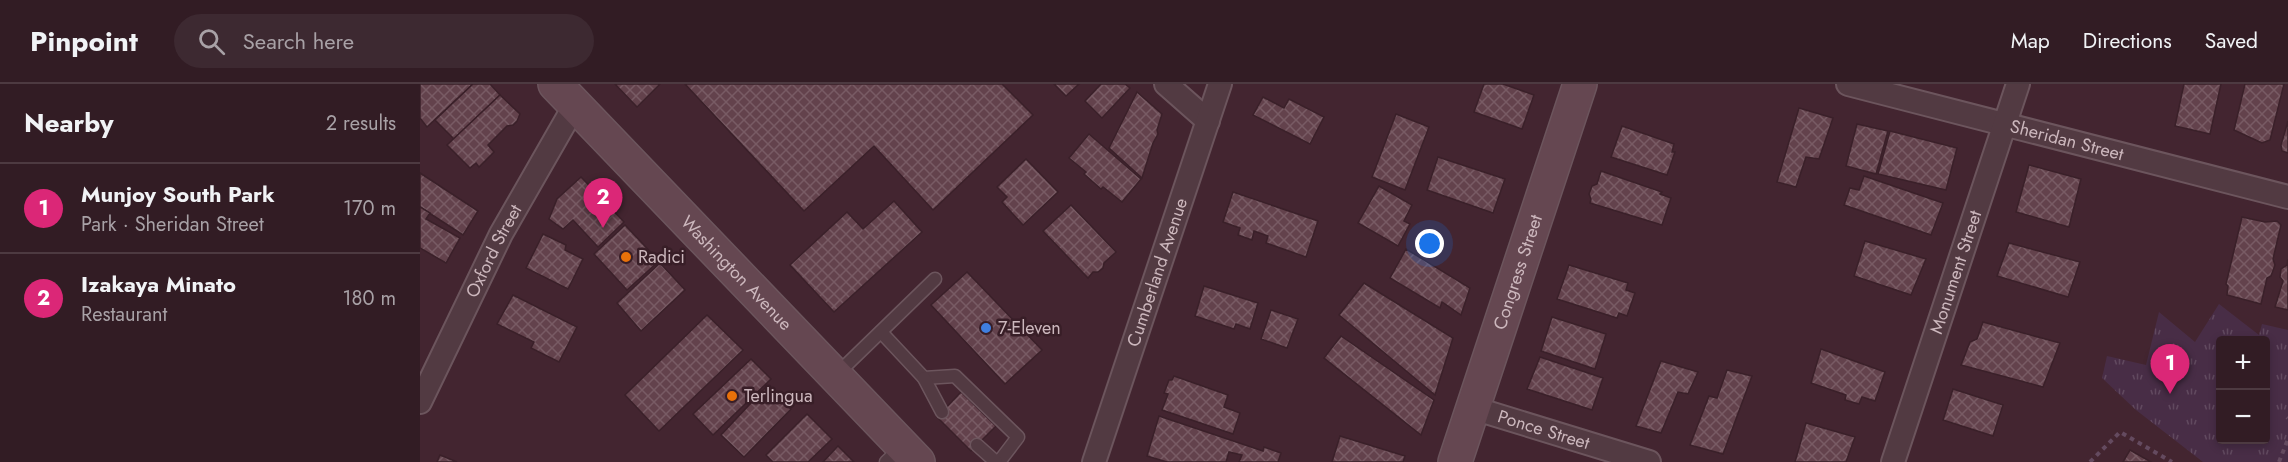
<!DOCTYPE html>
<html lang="en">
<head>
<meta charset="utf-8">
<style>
	body { margin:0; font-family:Jost,sans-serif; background:#3d2931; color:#f1f3f6 }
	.controls { position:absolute; right:18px; bottom:18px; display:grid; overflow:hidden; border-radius:6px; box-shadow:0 3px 9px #0003 }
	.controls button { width:54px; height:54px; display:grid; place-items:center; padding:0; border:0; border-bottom:2px solid #4d3a41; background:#321c24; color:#f1f3f6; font:30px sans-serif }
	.you { position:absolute; left:1010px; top:160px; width:21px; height:21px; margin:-15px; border:4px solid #fff; border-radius:50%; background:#1a73e8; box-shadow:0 0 0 9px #1a73e833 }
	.badge { display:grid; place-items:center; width:39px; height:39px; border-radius:50%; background:#db2777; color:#fff; font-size:20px; font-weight:700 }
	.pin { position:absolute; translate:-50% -50px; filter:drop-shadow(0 2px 3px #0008) }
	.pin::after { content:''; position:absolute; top:32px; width:21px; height:18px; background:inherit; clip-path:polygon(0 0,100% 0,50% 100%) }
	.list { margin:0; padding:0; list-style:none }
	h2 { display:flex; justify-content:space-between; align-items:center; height:78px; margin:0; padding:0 24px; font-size:26px }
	h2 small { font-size:20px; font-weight:400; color:#a8a1a6 }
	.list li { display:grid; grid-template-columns:39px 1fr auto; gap:18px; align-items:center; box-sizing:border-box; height:90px; padding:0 24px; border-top:2px solid #4d3a41 }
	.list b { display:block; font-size:22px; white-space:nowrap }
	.list p { margin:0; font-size:20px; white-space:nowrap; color:#a8a1a6 }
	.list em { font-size:20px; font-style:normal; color:#a8a1a6 }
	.icon { flex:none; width:33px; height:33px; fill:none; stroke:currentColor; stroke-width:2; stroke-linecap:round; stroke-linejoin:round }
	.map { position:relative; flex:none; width:1868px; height:378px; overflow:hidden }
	header { display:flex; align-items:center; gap:36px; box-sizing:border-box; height:84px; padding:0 30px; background:#321c24; border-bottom:2px solid #4d3a41 }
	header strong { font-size:28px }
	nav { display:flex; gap:33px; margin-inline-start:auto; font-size:21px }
	.search { width:420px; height:54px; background:#3d2931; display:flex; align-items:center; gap:15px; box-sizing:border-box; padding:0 21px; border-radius:33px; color:#a8a1a6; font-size:22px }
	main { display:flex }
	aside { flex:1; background:#321c24 }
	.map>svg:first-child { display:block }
	.park { fill:url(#park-tufts); fill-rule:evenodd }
	.building { fill:url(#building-cross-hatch); stroke:#3a2029; stroke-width:1.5 }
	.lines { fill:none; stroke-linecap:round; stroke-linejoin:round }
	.lane-casing { stroke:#6c555d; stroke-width:15 }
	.street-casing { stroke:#6c555d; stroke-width:26 }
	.secondary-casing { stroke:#6c555d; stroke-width:36 }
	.path { stroke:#644a5f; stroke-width:4; stroke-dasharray:4.5 4.5; stroke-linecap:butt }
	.lane { stroke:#523a42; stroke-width:12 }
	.street { stroke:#523a42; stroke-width:22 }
	.secondary { stroke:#654751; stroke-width:33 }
	.food-dot { fill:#e8710a; stroke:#381e27; stroke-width:2 }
	.shop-dot { fill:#3f7fe0; stroke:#381e27; stroke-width:2 }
	.labels { text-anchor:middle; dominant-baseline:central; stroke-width:5; stroke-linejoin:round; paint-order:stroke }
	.street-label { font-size:18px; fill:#ccb7bd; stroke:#381e27 }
	.poi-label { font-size:18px; fill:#ccb7bd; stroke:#381e27; text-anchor:start }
</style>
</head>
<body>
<header>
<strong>Pinpoint</strong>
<div class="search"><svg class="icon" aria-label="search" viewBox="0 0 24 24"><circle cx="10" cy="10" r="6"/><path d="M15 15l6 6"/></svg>Search here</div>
<nav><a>Map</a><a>Directions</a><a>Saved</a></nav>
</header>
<main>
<aside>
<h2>Nearby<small>2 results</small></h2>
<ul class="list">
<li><span class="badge">1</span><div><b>Munjoy South Park</b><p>Park · Sheridan Street</p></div><em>170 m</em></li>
<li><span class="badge">2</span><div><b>Izakaya Minato</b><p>Restaurant</p></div><em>180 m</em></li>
</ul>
</aside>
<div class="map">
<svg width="1868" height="378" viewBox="0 0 1868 378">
	<defs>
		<pattern id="park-tufts" width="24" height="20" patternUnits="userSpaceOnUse" patternTransform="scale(1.5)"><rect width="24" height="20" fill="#482d46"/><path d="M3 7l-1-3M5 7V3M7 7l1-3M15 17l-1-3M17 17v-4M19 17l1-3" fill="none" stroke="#61495f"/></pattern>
		<pattern id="building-cross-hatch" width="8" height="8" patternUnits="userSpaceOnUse" patternTransform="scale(1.5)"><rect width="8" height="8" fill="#63424c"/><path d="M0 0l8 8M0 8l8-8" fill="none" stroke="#785b64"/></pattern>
	</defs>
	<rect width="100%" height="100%" fill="#432530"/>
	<path class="park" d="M1799,220L1839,251L1842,240L1868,246V378H1783L1716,326L1682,294L1687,272L1726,281L1739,228L1775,258ZM1846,256V356H1800V256Z"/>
	<g class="building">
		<polygon points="0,0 53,0 7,43 0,34"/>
		<polygon points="53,0 70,0 80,11 34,55 15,36"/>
		<polygon points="195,0 240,0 217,23"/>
		<polygon points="265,0 582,0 613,31 513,126 454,62 384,127"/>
		<polygon points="634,0 659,0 646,12"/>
		<polygon points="681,0 705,0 710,4 682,34 665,17"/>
		<polygon points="1064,0 1083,0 1114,11 1102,45 1054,28"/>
		<polygon points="1764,0 1801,0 1790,50 1755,42"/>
		<polygon points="1825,0 1864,0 1850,56 1842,59 1814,46"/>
		<polygon points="717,8 742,30 737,46 738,50 733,59 722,94 689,64"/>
		<polygon points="80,11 100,30 97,37 93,41 87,42 68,61 74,68 59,83 56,79 50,84 27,61"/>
		<polygon points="843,13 864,24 869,15 904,33 890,60 833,31"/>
		<polygon points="1379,24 1413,34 1399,75 1386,73 1376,103 1357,98"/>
		<polygon points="976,30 1009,43 985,106 952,93"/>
		<polygon points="1868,37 1868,69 1862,67 1861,61"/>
		<polygon points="1437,40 1468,47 1456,90 1426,82"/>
		<polygon points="1202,42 1254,60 1252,68 1255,68 1247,91 1191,73"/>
		<polygon points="1470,47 1537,64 1526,106 1458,90"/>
		<polygon points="669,50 721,95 702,118 683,103 681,105 664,90 666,88 649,74"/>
		<polygon points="1018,73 1085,95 1073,129 1007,106"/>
		<polygon points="606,75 638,108 603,141 582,118 587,113 577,103"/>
		<polygon points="1609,81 1661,95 1649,143 1596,128"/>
		<polygon points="1181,87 1242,108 1240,110 1251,114 1242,141 1170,119 1171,115 1169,110 1172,102 1177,100"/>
		<polygon points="0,89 58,127 43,151 0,123"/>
		<polygon points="1444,92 1523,119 1511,151 1424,121 1430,104 1439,106"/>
		<polygon points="161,93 204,138 178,163 153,136 143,145 129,135 137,115"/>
		<polygon points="959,102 992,121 984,137 990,140 978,162 938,139"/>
		<polygon points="813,108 898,137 886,173 846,159 848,152 834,147 832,156 818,151 820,144 803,138"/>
		<polygon points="474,117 502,148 414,228 370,181 427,128 443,145"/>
		<polygon points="651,121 696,168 684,179 683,184 678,188 673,188 668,194 623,147"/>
		<polygon points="0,123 10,129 6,135 40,154 26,179 0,164"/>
		<polygon points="1822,133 1845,138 1857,137 1861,141 1853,175 1855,181 1851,192 1847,194 1841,220 1807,211 1808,202 1806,200"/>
		<polygon points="205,141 239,177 207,206 174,170"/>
		<polygon points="123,150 146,161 145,166 163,175 148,205 106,184"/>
		<polygon points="1445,157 1506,175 1491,211 1434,192"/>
		<polygon points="1589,159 1660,178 1648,213 1577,192"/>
		<polygon points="986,165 1050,204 1041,231 1022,218 1020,224 970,194"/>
		<polygon points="1868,175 1868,226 1855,223 1863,197 1860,193 1861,185 1867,181"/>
		<polygon points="240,179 265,206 221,247 197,219"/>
		<polygon points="1149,181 1208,199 1206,206 1215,209 1207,232 1199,229 1197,234 1137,215"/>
		<polygon points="547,188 622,266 585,300 511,221"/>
		<polygon points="944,199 1033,254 1015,311 919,231"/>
		<polygon points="784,202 838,219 830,245 816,240 814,245 775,232"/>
		<polygon points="93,211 157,243 139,278 111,264 114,258 77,240"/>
		<polygon points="851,226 878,235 867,264 841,255"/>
		<polygon points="287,231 323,266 239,347 205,311"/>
		<polygon points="1132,233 1186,250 1175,285 1121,267"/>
		<polygon points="1563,238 1640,259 1623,303 1541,281 1550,258 1557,255"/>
		<polygon points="921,252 1014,316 1001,351 904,274"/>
		<polygon points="1401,265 1465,288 1455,317 1442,313 1439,320 1425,316 1426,311 1391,299"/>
		<polygon points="1120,273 1183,294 1172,326 1107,305"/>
		<polygon points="331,275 351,295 293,351 273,330"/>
		<polygon points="1241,277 1278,288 1268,310 1258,308 1241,349 1216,342"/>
		<polygon points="1307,286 1332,292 1303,370 1270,361 1289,312 1297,314"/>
		<polygon points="754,292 808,311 804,323 820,329 813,350 742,326 748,310 744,309 749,296 752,296"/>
		<polygon points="347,302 371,325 324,373 301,351"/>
		<polygon points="1533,305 1583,321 1573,352 1523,336"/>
		<polygon points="541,308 576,342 551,367 517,333"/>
		<polygon points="387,330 412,355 388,378 353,378 346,371"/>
		<polygon points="739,332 843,367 844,363 861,369 858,378 819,378 822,371 809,368 806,378 747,378 727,372"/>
		<polygon points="1386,339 1435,353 1426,378 1375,378"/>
		<polygon points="920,352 985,372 983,378 912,378"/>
		<polygon points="418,362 434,378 403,378"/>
		<polygon points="1710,366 1731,378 1703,378"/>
		<polygon points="20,371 37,378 17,378"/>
	</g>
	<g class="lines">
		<defs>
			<g id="lane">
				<polyline points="461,248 504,294 535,292 598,353 579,378"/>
				<polyline points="416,291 515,195"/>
				<polyline points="504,294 522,328"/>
				<polyline points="557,361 576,378"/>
				<polyline points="466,378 482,363"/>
			</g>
			<g id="street">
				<polyline points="746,0 788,37"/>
				<path id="s1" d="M1428,0L1868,113"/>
				<path id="s2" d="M0,318L81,150L155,21"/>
				<path id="s3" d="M1053,324L1229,378"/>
				<path id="s4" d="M674,378L800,0"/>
				<path id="s5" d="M1473,378L1598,0"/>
			</g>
			<g id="secondary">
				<path id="s6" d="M135,0L498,378"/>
				<path id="s7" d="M1035,378L1160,0"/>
			</g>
		</defs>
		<use href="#lane" class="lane-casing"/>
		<use href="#street" class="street-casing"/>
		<use href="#secondary" class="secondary-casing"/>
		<g class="path">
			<polyline points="1867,333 1868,334"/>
			<polyline points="1670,378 1700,348 1752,378"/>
			<polyline points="1859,378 1868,355"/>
		</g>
		<use href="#lane" class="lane"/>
		<use href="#street" class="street"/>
		<use href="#secondary" class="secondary"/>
	</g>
	<g class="food-dot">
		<circle cx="206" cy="173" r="6"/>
		<circle cx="312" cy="312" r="6"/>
	</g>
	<circle class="shop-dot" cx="566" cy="244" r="6"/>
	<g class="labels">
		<g class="street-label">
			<text stroke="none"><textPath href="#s1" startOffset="226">Sheridan Street</textPath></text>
			<text stroke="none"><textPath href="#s2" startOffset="168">Oxford Street</textPath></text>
			<text stroke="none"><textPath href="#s6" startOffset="262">Washington Avenue</textPath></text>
			<text stroke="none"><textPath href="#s4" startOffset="200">Cumberland Avenue</textPath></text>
			<text stroke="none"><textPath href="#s7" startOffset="200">Congress Street</textPath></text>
			<text stroke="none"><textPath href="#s5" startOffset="200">Monument Street</textPath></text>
			<text stroke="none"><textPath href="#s3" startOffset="74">Ponce Street</textPath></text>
		</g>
		<g class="poi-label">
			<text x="218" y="173">Radici</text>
			<text x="578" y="244">7-Eleven</text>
			<text x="324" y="312">Terlingua</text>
		</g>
	</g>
</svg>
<div class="controls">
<button>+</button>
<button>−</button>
</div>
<div class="you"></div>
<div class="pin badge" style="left:1750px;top:310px">1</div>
<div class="pin badge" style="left:183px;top:144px">2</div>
</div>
</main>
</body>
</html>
